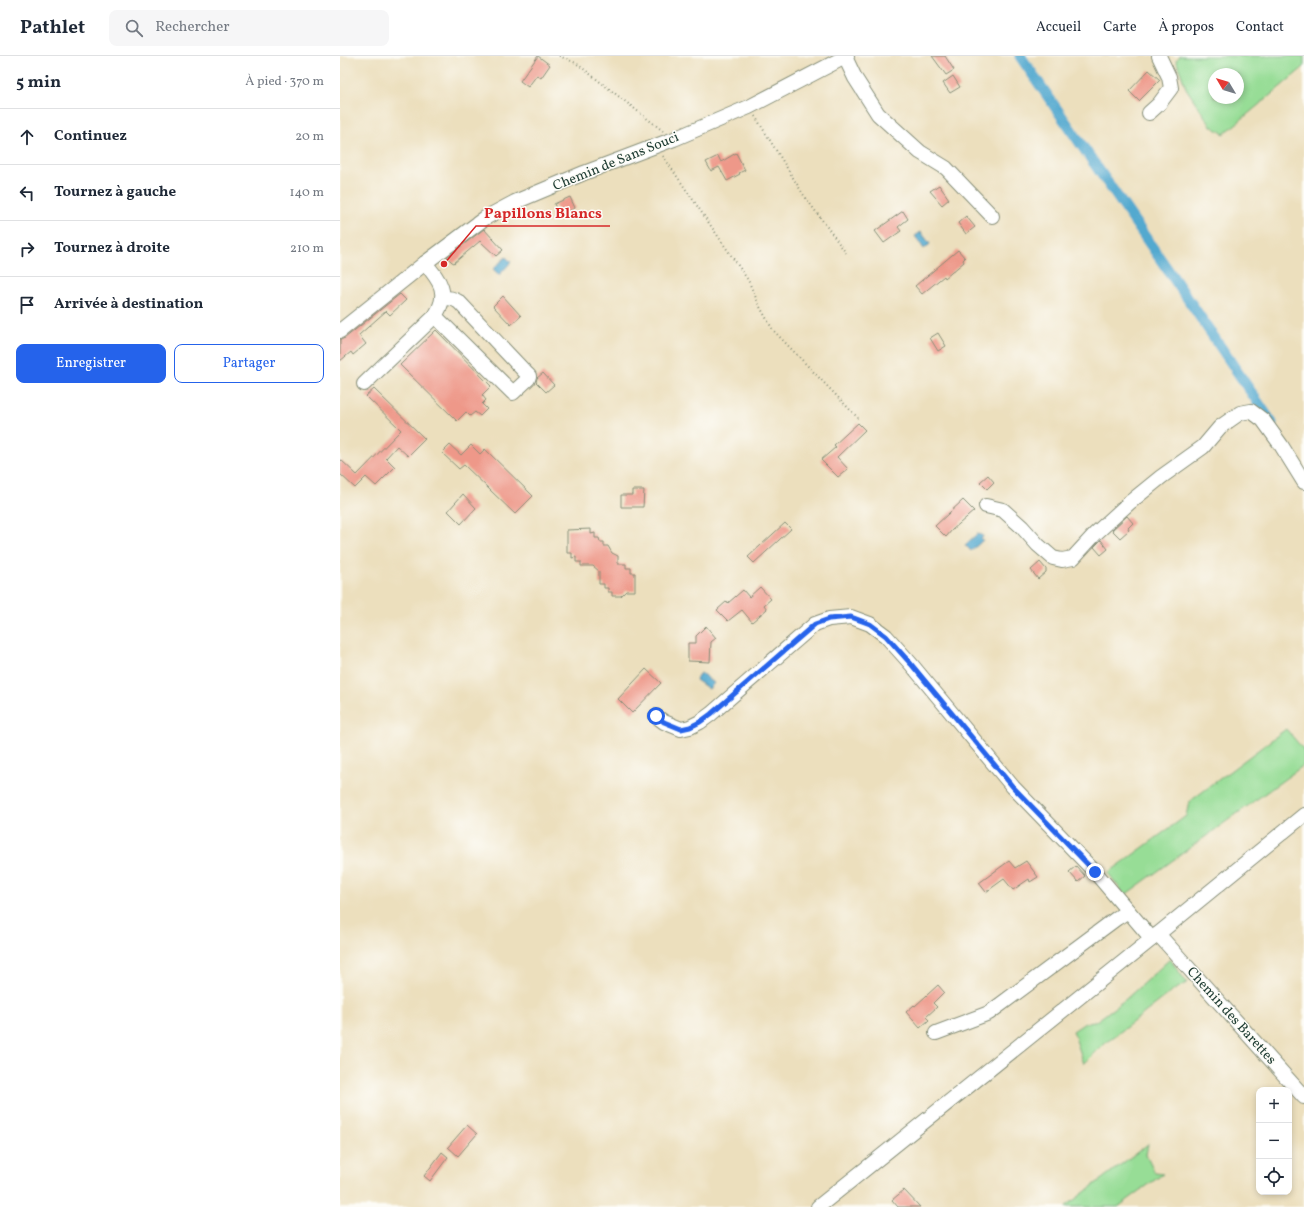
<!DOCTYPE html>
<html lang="fr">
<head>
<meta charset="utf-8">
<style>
	body { margin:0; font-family:Vollkorn,serif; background:#f6f6f7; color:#1f2937 }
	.controls { position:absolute; right:12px; bottom:12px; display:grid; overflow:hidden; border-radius:8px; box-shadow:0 2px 6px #0003 }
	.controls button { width:36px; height:36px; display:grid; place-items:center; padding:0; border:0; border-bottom:1px solid #e0e1e3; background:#fff; color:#1f2937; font:20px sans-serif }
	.compass { position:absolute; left:868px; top:12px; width:36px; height:36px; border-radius:50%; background:#fff; box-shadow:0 2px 6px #0003; rotate:308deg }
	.stop { position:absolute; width:12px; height:12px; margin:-9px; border:3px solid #2563eb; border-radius:50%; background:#fff }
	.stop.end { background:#2563eb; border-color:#fff; box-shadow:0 1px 4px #0008 }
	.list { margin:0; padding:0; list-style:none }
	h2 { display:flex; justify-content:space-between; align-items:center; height:52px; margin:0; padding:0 16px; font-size:17px }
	h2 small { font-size:13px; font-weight:400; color:#747a83 }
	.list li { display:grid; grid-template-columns:26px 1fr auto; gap:12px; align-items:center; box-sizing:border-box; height:56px; padding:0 16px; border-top:1px solid #e0e1e3 }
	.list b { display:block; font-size:15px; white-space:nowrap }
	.list em { font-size:13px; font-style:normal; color:#747a83 }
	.actions { display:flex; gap:8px; padding:12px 16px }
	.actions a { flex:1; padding:9px 0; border:1px solid #2563eb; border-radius:8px; text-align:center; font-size:14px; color:#2563eb }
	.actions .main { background:#2563eb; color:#fff }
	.icon { flex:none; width:22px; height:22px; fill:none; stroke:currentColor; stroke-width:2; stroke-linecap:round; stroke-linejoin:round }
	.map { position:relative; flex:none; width:964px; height:1151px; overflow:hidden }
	header { display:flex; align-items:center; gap:24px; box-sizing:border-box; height:56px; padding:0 20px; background:#fff; border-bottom:1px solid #e0e1e3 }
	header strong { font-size:19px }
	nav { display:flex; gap:22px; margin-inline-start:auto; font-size:14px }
	.search { width:280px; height:36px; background:#f6f6f7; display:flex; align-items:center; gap:10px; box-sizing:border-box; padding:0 14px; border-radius:8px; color:#747a83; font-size:15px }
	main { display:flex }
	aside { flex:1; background:#fff }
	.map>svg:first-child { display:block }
	.green { fill:#97dd96; stroke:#5b8d65; fill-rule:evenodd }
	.water { fill:#53a9cf; stroke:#397382 }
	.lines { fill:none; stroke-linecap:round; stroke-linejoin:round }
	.canal { stroke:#53a9cf; stroke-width:11 }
	.building { fill:#ee9889 }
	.minor-casing { stroke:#868e78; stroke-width:16 }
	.path { stroke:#868e78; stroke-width:2; stroke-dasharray:1 3; stroke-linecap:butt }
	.minor { stroke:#fff; stroke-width:14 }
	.route { stroke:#2563eb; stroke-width:5 }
	.labels { text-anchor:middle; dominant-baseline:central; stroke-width:3; stroke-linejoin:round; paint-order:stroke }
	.street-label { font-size:14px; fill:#1f3d34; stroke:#fdfcf7 }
	.leader { fill:none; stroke:#d62828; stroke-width:1.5 }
	.callout-dot { fill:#d62828; stroke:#fdfcf7; stroke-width:1.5 }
	.callout-label { font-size:15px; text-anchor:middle; font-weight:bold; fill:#d62828; stroke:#fdfcf7; stroke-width:3; stroke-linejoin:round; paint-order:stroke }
</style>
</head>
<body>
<header>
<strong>Pathlet</strong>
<div class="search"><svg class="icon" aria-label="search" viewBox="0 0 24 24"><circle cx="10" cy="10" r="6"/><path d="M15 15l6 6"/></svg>Rechercher</div>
<nav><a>Accueil</a><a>Carte</a><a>À propos</a><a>Contact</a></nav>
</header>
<main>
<aside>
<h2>5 min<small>À pied · 370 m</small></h2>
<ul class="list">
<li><svg class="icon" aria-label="ahead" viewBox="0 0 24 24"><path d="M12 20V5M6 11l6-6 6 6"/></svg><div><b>Continuez</b></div><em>20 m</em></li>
<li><svg class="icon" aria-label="left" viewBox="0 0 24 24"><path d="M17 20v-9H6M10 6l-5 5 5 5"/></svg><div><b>Tournez à gauche</b></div><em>140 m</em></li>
<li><svg class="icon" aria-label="right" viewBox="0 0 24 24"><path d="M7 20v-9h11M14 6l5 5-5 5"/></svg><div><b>Tournez à droite</b></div><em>210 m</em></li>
<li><svg class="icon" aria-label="arrive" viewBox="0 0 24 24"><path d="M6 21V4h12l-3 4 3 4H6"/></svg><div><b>Arrivée à destination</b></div></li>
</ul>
<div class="actions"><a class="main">Enregistrer</a><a>Partager</a></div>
</aside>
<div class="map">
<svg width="964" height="1151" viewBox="0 0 964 1151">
	<rect width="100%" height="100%" fill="#fdfcf7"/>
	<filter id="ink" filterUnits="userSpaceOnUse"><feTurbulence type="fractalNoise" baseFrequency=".025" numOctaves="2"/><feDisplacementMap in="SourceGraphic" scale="8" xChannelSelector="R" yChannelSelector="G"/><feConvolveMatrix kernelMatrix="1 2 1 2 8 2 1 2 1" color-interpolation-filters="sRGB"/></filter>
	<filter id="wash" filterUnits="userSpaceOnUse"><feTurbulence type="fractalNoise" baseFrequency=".012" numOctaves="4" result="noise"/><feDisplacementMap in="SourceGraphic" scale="16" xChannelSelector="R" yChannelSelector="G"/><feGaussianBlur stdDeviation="0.9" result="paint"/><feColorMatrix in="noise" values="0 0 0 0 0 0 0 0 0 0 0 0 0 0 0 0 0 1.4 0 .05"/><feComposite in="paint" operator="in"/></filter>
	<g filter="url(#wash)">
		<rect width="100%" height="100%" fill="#ecdfbd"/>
		<g class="green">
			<path d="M840,0H964V11L884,78L871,70L846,32L836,4ZM874,18H898V42H874Z"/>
			<polygon points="946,673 964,694 964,709 785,839 768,817 846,760 849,746"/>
			<polygon points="830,903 847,927 834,934 762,990 744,1008 733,975 745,967 755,966 786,943"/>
			<polygon points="808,1088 806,1099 815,1117 823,1118 778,1151 725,1151"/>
		</g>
		<g class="water">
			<polygon points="581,176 590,188 584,193 575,180"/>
			<polygon points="166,201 171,206 159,219 153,213"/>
			<polygon points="637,478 642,479 643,481 641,483 643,484 631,495 625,489"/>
			<polygon points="361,617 374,627 369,633 356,624 358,619"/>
		</g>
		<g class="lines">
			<polyline class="canal" points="680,0 848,243 932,367"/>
		</g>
		<g id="blocks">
			<g class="building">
				<polygon points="198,0 210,9 201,22 197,19 188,31 180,25"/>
				<polygon points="592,0 605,0 614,14 606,19"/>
				<polygon points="809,14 820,24 799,45 789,35"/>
				<polygon points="613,20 620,31 610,37 603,27"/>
				<polygon points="396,97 405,114 399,117 400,118 387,125 379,111 371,115 366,106 378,100 381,106"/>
				<polygon points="599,129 609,143 602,149 590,135"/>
				<polygon points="230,141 235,152 220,160 214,148"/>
				<polygon points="563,155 568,163 558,171 561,175 544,187 535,175"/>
				<polygon points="626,160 635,171 626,178 618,167"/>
				<polygon points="144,173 163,194 156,200 140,185 114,207 112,206 107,201"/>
				<polygon points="618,194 625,202 623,204 624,206 605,222 604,220 582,238 575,230"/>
				<polygon points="60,238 66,244 50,259 46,255 19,279 26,288 13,299 11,296 0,305 0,284 5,282"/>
				<polygon points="163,240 181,260 171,269 153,250"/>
				<polygon points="96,274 151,330 142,339 146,344 142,348 147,353 140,360 135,356 130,360 126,356 117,365 60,309"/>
				<polygon points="598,277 606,290 598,295 590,282"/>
				<polygon points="203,317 214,329 206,336 196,326 197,322"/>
				<polygon points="34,333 85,383 68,400 57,390 46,402 55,411 36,430 26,421 15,432 0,418 0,403 17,419 61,374 26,340"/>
				<polygon points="518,367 525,374 497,401 508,413 498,421 481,404 496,391 494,389"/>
				<polygon points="110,389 121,399 131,389 140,398 145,393 193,440 175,458 124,409 119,413 102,397"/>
				<polygon points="648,419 654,426 647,433 640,426"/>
				<polygon points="292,434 304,434 303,451 281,451 281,439 292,439"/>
				<polygon points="123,438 136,452 121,468 108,455"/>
				<polygon points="623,444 634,455 612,474 606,481 595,470"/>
				<polygon points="787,460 793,467 788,472 789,474 780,482 772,474"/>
				<polygon points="445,467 451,473 414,507 408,501"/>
				<polygon points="251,473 251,478 255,477 255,482 259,482 260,486 264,486 264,490 268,490 272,497 278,500 278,508 286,508 286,512 291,512 291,517 295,517 295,535 286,535 281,540 272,540 272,536 268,536 268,532 264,532 264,528 259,528 259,515 253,510 241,510 241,506 236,506 236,501 232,502 232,497 227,497 227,474"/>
				<polygon points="761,484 768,493 761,499 754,491"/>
				<polygon points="700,506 706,513 706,516 698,523 691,514"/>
				<polygon points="420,531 431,543 424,549 427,553 412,566 402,554 388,565 377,554 387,545 388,547 403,534 409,541"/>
				<polygon points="366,570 376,582 371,586 370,606 348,605 348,587 356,587 356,580"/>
				<polygon points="306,613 321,627 292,657 278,643"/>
				<polygon points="669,805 675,812 686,805 698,821 690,826 689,823 673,834 664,823 646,836 639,827"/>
				<polygon points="736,810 745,820 738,826 729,816"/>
				<polygon points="598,929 604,936 593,947 597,951 586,961 589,964 580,972 566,956 574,949 575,950"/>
				<polygon points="127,1069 137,1078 118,1100 108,1091"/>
				<polygon points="102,1096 108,1101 90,1125 84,1120"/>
				<polygon points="564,1134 580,1151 558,1151 552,1144"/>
			</g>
		</g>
	</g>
	<g filter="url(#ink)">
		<use href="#blocks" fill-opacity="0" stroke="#868e78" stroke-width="1"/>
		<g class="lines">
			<defs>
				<g id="minor">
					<polyline points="505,1 515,22 538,58 580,96 606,112 652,160"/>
					<polyline points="809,57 819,48 831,32 829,21 819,0"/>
					<path d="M95,260L173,337L188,323L189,320L187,318L119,246C113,242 109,242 102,242"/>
					<polyline points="0,275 85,207 145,162 175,146 244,117 334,83 409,51 507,0"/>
					<path d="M24,328L95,260C110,237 100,225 85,207"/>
					<polyline points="646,450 663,454 682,471 698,489 713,502 722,504 733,502 755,478 789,447 821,421 863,391 880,371 900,357 911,355 923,364 941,389 964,426"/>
					<polyline points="316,660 324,666 341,673 350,671 360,666 371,658 475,568 489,563 511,561 530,568 546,580 571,608 673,731 755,816 812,883"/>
					<polyline points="818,878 964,1041"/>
					<polyline points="596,977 649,957 777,862 788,855"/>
					<polyline points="478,1151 818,878 964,759"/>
				</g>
			</defs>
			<use href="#minor" class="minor-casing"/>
			<g class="path">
				<polyline points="219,0 236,7 323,75"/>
				<polyline points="415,60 463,138 506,197"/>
				<polyline points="323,100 408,224 420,251 433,274 518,362"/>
			</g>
			<use href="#minor" class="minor"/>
		</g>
	</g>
	<g class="lines" filter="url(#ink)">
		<polyline class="route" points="316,660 324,666 341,673 350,671 360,666 371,658 475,568 489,563 511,561 530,568 546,580 571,608 673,731 755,816"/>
	</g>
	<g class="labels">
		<g class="street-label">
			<text transform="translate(276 106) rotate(-22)">Chemin de Sans Souci</text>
			<text transform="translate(891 960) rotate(48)">Chemin des Barettes</text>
		</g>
	</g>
	<path class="leader" d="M104 208L136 170H270"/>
	<circle class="callout-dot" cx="104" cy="208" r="4"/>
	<g class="callout-label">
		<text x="203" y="162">Papillons Blancs</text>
	</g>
</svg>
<div class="controls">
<button>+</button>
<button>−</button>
<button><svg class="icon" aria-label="locate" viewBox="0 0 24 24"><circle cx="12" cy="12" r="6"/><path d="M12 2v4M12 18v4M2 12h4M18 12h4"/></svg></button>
</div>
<svg class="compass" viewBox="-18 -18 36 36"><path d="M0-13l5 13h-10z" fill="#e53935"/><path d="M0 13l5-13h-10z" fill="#747a83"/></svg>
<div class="stop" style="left:316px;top:660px"></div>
<div class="stop end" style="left:755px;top:816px"></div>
</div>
</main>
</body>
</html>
